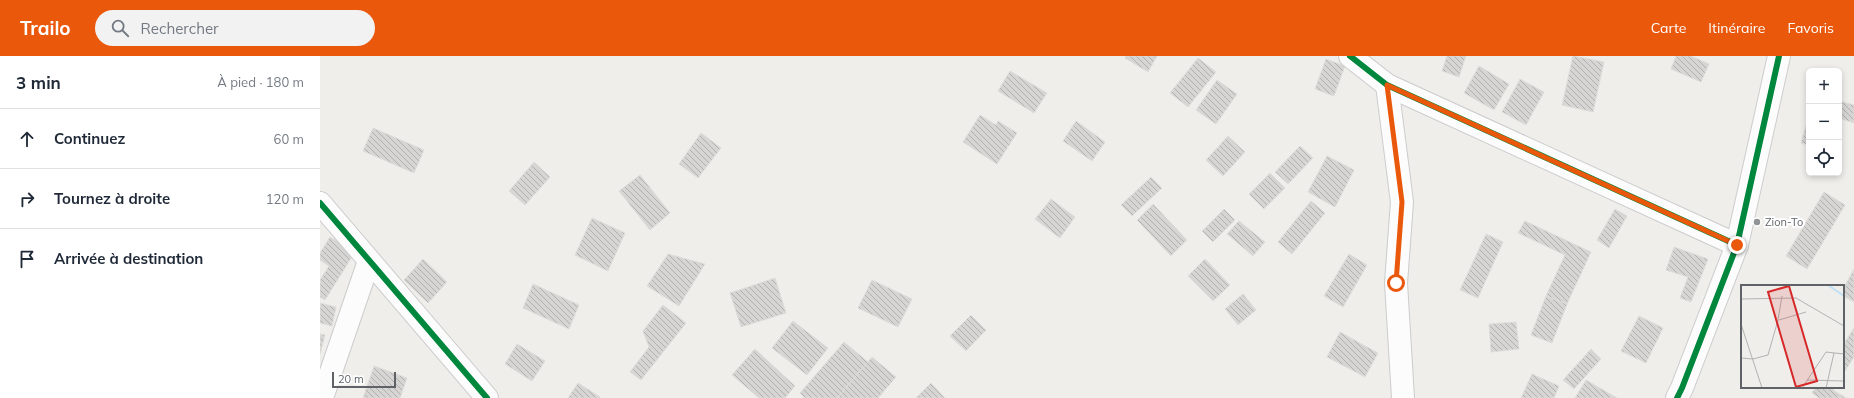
<!DOCTYPE html>
<html lang="fr">
<head>
<meta charset="utf-8">
<style>
	body { margin:0; font-family:Mulish,sans-serif; background:#f2f2f3; color:#1f2937 }
	.controls { position:absolute; right:12px; top:12px; display:grid; overflow:hidden; border-radius:6px; box-shadow:0 2px 6px #0003 }
	.controls button { width:36px; height:36px; display:grid; place-items:center; padding:0; border:0; border-bottom:1px solid #e0e1e3; background:#fff; color:#1f2937; font:20px sans-serif }
	.scale { position:absolute; left:12px; bottom:10px; width:64px; box-sizing:border-box; padding-left:4px; border:2px solid #5f6368; border-top:0; font-size:11px; line-height:14px; white-space:nowrap; color:#5f6368; -webkit-text-stroke:3px #fff; paint-order:stroke }
	.stop { position:absolute; width:12px; height:12px; margin:-9px; border:3px solid #ea580c; border-radius:50%; background:#fff }
	.stop.end { background:#ea580c; border-color:#fff; box-shadow:0 1px 4px #0008 }
	.list { margin:0; padding:0; list-style:none }
	h2 { display:flex; justify-content:space-between; align-items:center; height:52px; margin:0; padding:0 16px; font-size:17px }
	h2 small { font-size:13px; font-weight:400; color:#747a83 }
	.list li { display:grid; grid-template-columns:26px 1fr auto; gap:12px; align-items:center; box-sizing:border-box; height:60px; padding:0 16px; border-top:1px solid #e0e1e3 }
	.list b { display:block; font-size:15px; white-space:nowrap }
	.list em { font-size:13px; font-style:normal; color:#747a83 }
	.icon { flex:none; width:22px; height:22px; fill:none; stroke:currentColor; stroke-width:2; stroke-linecap:round; stroke-linejoin:round }
	.map { position:relative; flex:none; width:1534px; height:342px; overflow:hidden }
	header { display:flex; align-items:center; gap:24px; box-sizing:border-box; height:56px; padding:0 20px; background:#ea580c; color:#fff }
	header strong { font-size:19px }
	nav { display:flex; gap:22px; margin-inline-start:auto; font-size:14px }
	.search { width:280px; height:36px; background:#f2f2f3; display:flex; align-items:center; gap:10px; box-sizing:border-box; padding:0 14px; border-radius:22px; color:#747a83; font-size:15px }
	main { display:flex }
	aside { flex:1; background:#fff }
	.map>svg:first-child { display:block }
	.building { fill:url(#building-back-hatch); stroke:#deddd9 }
	.lines { fill:none; stroke-linecap:round; stroke-linejoin:round }
	.minor-casing { stroke:#cbcccc; stroke-width:24 }
	.minor { stroke:#fdfcfc; stroke-width:22 }
	.cycleway-casing { stroke:#fff; stroke-width:8 }
	.cycleway { stroke:#00873e; stroke-width:6 }
	.route { stroke:#ea580c; stroke-width:5 }
	.poi-dot { fill:#919496; stroke:#fff; stroke-width:1.5 }
	.labels { text-anchor:middle; dominant-baseline:central; stroke-width:4; stroke-linejoin:round; paint-order:stroke }
	.poi-label { font-size:11px; fill:#5f6368; stroke:#fff; text-anchor:start }
	.inset-river { fill:none; stroke:#bfe0f9; stroke-width:2 }
	.inset-road { fill:none; stroke:#b1b2b2; stroke-width:1 }
	.view { fill:#d62828; fill-opacity:0.15; stroke:#d62828; stroke-width:2 }
	.inset-edge { fill:none; stroke:#5f6368; stroke-width:2 }
</style>
</head>
<body>
<header>
<strong>Trailo</strong>
<div class="search"><svg class="icon" aria-label="search" viewBox="0 0 24 24"><circle cx="10" cy="10" r="6"/><path d="M15 15l6 6"/></svg>Rechercher</div>
<nav><a>Carte</a><a>Itinéraire</a><a>Favoris</a></nav>
</header>
<main>
<aside>
<h2>3 min<small>À pied · 180 m</small></h2>
<ul class="list">
<li><svg class="icon" aria-label="ahead" viewBox="0 0 24 24"><path d="M12 20V5M6 11l6-6 6 6"/></svg><div><b>Continuez</b></div><em>60 m</em></li>
<li><svg class="icon" aria-label="right" viewBox="0 0 24 24"><path d="M7 20v-9h11M14 6l5 5-5 5"/></svg><div><b>Tournez à droite</b></div><em>120 m</em></li>
<li><svg class="icon" aria-label="arrive" viewBox="0 0 24 24"><path d="M6 21V4h12l-3 4 3 4H6"/></svg><div><b>Arrivée à destination</b></div></li>
</ul>
</aside>
<div class="map">
<svg width="1534" height="342" viewBox="0 0 1534 342">
	<defs>
		<pattern id="building-back-hatch" width="6" height="6" patternUnits="userSpaceOnUse"><rect width="6" height="6" fill="#d6d5d3"/><path d="M-1 5l2 2M0 0l6 6M5-1l2 2" fill="none" stroke="#b1b0af"/></pattern>
	</defs>
	<rect width="100%" height="100%" fill="#efeeea"/>
	<g class="building">
		<polygon points="806,0 837,0 828,16 805,2"/>
		<polygon points="1127,0 1146,0 1139,21 1122,15"/>
		<polygon points="1253,0 1284,6 1273,56 1242,49"/>
		<polygon points="1356,0 1371,0 1389,8 1381,26 1351,13"/>
		<polygon points="878,2 896,16 868,51 850,37"/>
		<polygon points="1006,3 1025,10 1014,40 995,33"/>
		<polygon points="1159,10 1189,28 1174,54 1144,37"/>
		<polygon points="690,15 727,37 714,57 678,35"/>
		<polygon points="1200,23 1224,36 1206,69 1182,56"/>
		<polygon points="897,24 917,38 896,68 876,54"/>
		<polygon points="1519,45 1534,49 1534,67 1519,62"/>
		<polygon points="660,59 676,69 678,65 697,77 677,108 643,86"/>
		<polygon points="1489,59 1489,89 1481,87"/>
		<polygon points="756,65 785,86 772,105 743,85"/>
		<polygon points="53,72 104,94 94,117 43,95"/>
		<polygon points="381,77 401,92 378,122 359,108"/>
		<polygon points="908,80 925,96 903,120 886,104"/>
		<polygon points="980,90 993,102 968,128 955,116"/>
		<polygon points="1007,100 1034,114 1015,151 988,136"/>
		<polygon points="214,106 230,121 205,149 189,135"/>
		<polygon points="950,117 965,132 944,153 929,138"/>
		<polygon points="320,119 350,157 330,174 299,135"/>
		<polygon points="831,121 842,132 812,160 801,149"/>
		<polygon points="1504,136 1525,149 1487,213 1466,200"/>
		<polygon points="731,143 755,161 740,182 715,163"/>
		<polygon points="991,145 1005,157 972,198 958,186"/>
		<polygon points="833,148 867,184 851,200 817,164"/>
		<polygon points="904,153 915,164 893,186 882,175"/>
		<polygon points="1295,153 1307,160 1289,192 1277,184"/>
		<polygon points="272,162 305,177 288,215 255,199"/>
		<polygon points="919,165 945,186 933,200 907,178"/>
		<polygon points="1205,165 1271,196 1247,248 1226,240 1245,199 1198,177"/>
		<polygon points="1166,178 1183,186 1158,242 1140,234"/>
		<polygon points="10,181 35,196 5,244 0,241 0,224 9,210 0,204 0,197"/>
		<polygon points="1354,191 1388,203 1371,246 1360,242 1368,221 1346,214"/>
		<polygon points="348,198 385,208 359,250 327,230"/>
		<polygon points="1029,198 1047,209 1023,251 1004,240"/>
		<polygon points="103,203 127,226 108,247 84,224"/>
		<polygon points="885,203 910,229 893,245 868,220"/>
		<polygon points="1534,213 1534,246 1523,240 1523,233"/>
		<polygon points="455,222 466,257 421,271 410,237"/>
		<polygon points="552,224 592,243 578,271 538,252"/>
		<polygon points="213,228 259,249 249,273 203,252"/>
		<polygon points="923,238 936,254 918,269 905,253"/>
		<polygon points="1226,240 1247,248 1232,287 1211,279"/>
		<polygon points="0,247 16,251 12,270 0,267"/>
		<polygon points="343,249 366,267 321,324 310,316 329,291 323,275"/>
		<polygon points="651,259 666,274 646,295 630,280"/>
		<polygon points="1319,260 1343,272 1326,307 1301,295"/>
		<polygon points="473,265 508,292 487,319 452,292"/>
		<polygon points="1196,266 1199,293 1171,296 1169,268"/>
		<polygon points="1534,272 1534,301 1523,318 1523,289"/>
		<polygon points="1020,276 1058,297 1045,321 1007,301"/>
		<polygon points="0,278 5,279 0,298"/>
		<polygon points="524,286 548,306 517,342 485,342 480,337"/>
		<polygon points="197,288 225,305 212,325 185,308"/>
		<polygon points="435,293 475,330 465,342 439,342 412,319"/>
		<polygon points="1271,293 1281,303 1254,333 1243,324"/>
		<polygon points="552,301 576,321 558,342 517,342"/>
		<polygon points="54,310 87,322 80,342 43,342"/>
		<polygon points="1212,318 1239,330 1234,342 1201,342"/>
		<polygon points="1266,324 1297,342 1255,342"/>
		<polygon points="258,327 280,341 280,342 248,342"/>
		<polygon points="611,327 625,342 596,342"/>
		<polygon points="1496,331 1515,331 1513,334 1526,342 1499,342 1492,337"/>
	</g>
	<g class="lines">
		<defs>
			<g id="minor">
				<polyline points="1030,0 1067,29 1417,189"/>
				<polyline points="1067,29 1082,146 1076,227 1083,342"/>
				<polyline points="0,147 167,342"/>
				<polyline points="2,342 49,205"/>
				<polyline points="1357,342 1362,332 1417,189 1459,0"/>
			</g>
		</defs>
		<use href="#minor" class="minor-casing"/>
		<use href="#minor" class="minor"/>
		<defs>
			<g id="cycleway">
				<polyline points="1030,0 1067,29 1417,189"/>
				<polyline points="0,147 167,342"/>
				<polyline points="1357,342 1362,332 1417,189 1459,0"/>
			</g>
		</defs>
		<use href="#cycleway" class="cycleway-casing"/>
		<use href="#cycleway" class="cycleway"/>
	</g>
	<g class="lines">
		<polyline class="route" points="1076,227 1082,146 1067,29 1417,189"/>
	</g>
	<circle class="poi-dot" cx="1437" cy="166" r="4"/>
	<g class="labels">
		<g class="poi-label">
			<text x="1445" y="166">Zion-To</text>
		</g>
	</g>
	<g transform="translate(1421 229)">
		<rect width="103" height="103" fill="#efeeea"/>
		<path class="inset-river" d="M87,0L103,11"/>
		<path class="inset-road" d="M0,14L55,13L103,41M38,35L65,27M0,39L21,103M0,73L12,74L27,70L37,35L41,11M66,95L103,96M61,103L85,67L103,69M85,103L93,68"/>
		<path class="view" d="M48,1L76,96L55,102L27,7Z"/>
		<rect width="103" height="103" class="inset-edge"/>
	</g>
</svg>
<div class="controls">
<button>+</button>
<button>−</button>
<button><svg class="icon" aria-label="locate" viewBox="0 0 24 24"><circle cx="12" cy="12" r="6"/><path d="M12 2v4M12 18v4M2 12h4M18 12h4"/></svg></button>
</div>
<div class="scale">20 m</div>
<div class="stop" style="left:1076px;top:227px"></div>
<div class="stop end" style="left:1417px;top:189px"></div>
</div>
</main>
</body>
</html>
